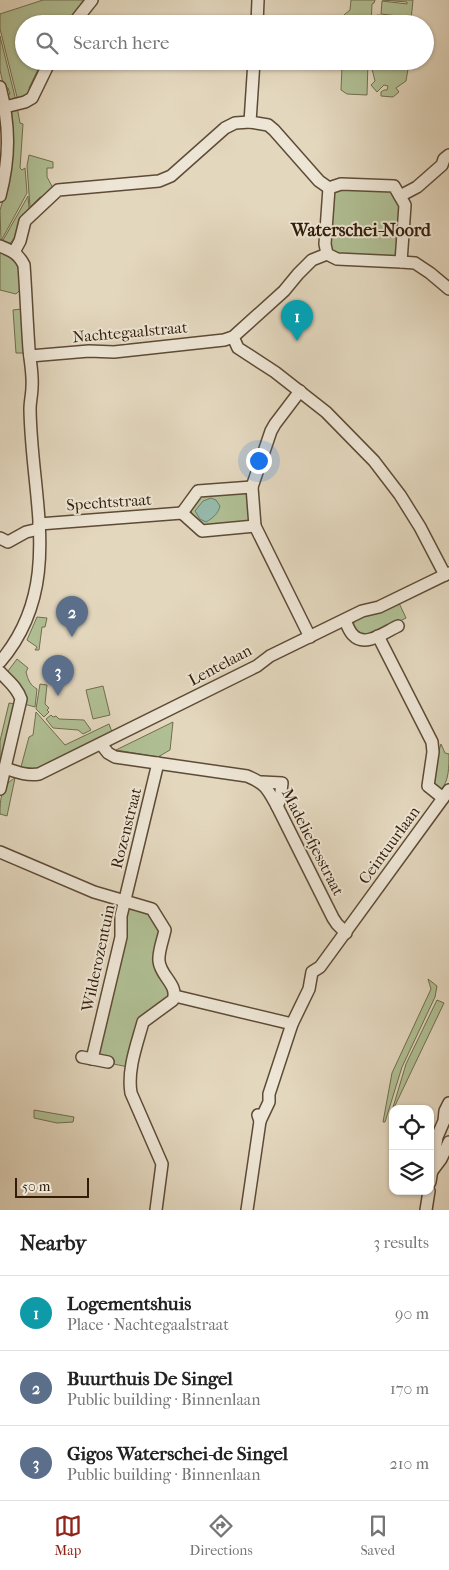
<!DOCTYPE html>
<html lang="en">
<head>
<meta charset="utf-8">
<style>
	body { margin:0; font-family:"IM FELL French Canon",serif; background:#f2f2f2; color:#222 }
	.controls { position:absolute; right:15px; bottom:15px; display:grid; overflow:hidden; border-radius:10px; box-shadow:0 1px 4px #0004 }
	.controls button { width:45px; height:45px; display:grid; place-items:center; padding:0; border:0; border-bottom:1px solid #e0e0e0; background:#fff; color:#222; font:25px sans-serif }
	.scale { position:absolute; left:15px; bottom:12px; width:74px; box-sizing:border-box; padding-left:5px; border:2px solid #321c08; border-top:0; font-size:14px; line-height:18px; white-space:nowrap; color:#321c08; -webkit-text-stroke:4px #ede5d5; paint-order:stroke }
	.you { position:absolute; left:258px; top:460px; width:18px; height:18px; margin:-12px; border:4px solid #fff; border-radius:50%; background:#1a73e8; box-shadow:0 0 0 8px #1a73e833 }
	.badge { display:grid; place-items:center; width:32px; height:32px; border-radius:50%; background:#8f2418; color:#fff; font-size:16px; font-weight:700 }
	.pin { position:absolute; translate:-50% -41px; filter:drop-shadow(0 1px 2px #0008) }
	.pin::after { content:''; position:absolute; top:26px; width:18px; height:15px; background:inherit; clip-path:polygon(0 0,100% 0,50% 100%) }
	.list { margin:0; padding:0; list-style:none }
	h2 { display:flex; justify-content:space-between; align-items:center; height:65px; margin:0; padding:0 20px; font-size:21px }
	h2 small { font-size:16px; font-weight:400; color:#767676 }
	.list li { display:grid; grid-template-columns:32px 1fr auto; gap:15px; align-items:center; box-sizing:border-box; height:75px; padding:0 20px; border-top:1px solid #e0e0e0 }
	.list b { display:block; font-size:19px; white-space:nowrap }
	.list p { margin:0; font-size:16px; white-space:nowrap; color:#767676 }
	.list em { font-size:16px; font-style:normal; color:#767676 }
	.icon { flex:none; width:28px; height:28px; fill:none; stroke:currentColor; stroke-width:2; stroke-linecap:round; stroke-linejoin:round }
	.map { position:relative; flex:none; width:449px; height:1210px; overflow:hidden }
	.search { position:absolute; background:#fff; box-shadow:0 1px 4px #0004; left:15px; right:15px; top:15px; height:55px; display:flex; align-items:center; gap:12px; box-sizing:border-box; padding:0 18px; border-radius:28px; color:#767676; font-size:19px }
	.sheet { height:290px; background:#fff }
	nav { display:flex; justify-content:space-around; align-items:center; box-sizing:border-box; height:70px; border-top:1px solid #e0e0e0; background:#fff; font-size:14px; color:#767676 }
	nav a { display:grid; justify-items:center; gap:2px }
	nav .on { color:#8f2418 }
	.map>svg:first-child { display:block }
	.green { fill:#b0bf94; stroke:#716e4e }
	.water { fill:#96baab; stroke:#6e7b6a }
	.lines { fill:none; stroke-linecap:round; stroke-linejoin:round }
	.minor-casing { stroke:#5e4b36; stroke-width:14 }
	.minor { stroke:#ede5d5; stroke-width:11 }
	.labels { text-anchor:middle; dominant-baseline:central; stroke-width:4; stroke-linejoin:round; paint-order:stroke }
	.street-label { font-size:16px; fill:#321c08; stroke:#ede5d5 }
	.neighbourhood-label { font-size:18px; font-weight:bold; fill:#321c08; stroke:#ede5d5 }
</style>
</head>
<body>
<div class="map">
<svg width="449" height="1210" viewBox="0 0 449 1210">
	<rect width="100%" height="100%" fill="#e3d7be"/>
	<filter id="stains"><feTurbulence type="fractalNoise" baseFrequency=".004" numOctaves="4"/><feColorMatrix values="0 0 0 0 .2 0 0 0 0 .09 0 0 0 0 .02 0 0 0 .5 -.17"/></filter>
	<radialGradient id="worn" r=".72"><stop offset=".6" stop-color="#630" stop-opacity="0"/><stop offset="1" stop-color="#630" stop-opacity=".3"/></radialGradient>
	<g class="green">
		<polygon points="43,0 84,0 66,24 24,24 24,61 42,61 29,88 31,92 28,96 18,101 0,29 0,14"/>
		<polygon points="351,0 375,0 374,3 372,4 371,24 344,24 344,15 350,10"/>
		<polygon points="382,0 413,0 411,20 405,22 405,24 377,24 377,15 406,17 381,14 382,1 407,4 407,2"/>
		<path d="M0,36L16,101C11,100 8,100 6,95L10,94L8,88H4L0,70Z"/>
		<polygon points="348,61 368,62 367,95 347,94 341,90 342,67"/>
		<polygon points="374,61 407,61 409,63 406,81 396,88 399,92 393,97 381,96 381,92 384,90 387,90 388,86 384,85 377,92 371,85 375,81 372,69"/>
		<polygon points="17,107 20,123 23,124 20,168 22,170 25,168 27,193 1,241 0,210 8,184 10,112 12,110"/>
		<polygon points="29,155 53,162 53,168 47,168 47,177 53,188 46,197 40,197 30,207 27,166"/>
		<polygon points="342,187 391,190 402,212 399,254 391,259 338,257 328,247 332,196"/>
		<path d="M28,196L29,208C19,220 21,234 8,245L2,242Z"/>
		<path d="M0,252C21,260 19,270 20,290L16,294L0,290Z"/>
		<polygon points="22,309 24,353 16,353 13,310"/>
		<polygon points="244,490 251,495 252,518 246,525 202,528 192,520 191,503 200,493"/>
		<path d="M399,603L406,618L369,636H363L356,632L353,625C357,613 387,607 399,603Z"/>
		<polygon points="37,617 47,618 45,627 42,627 39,650 35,650 37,647 27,640"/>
		<path d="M17,659L28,668L26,672C28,680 30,685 37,689L35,707L24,704L8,671Z"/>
		<polygon points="40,684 47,685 45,704 49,708 47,710 49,712 44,717 36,709"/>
		<polygon points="103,686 110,715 93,719 86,690"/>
		<polygon points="9,703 15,704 0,767 0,741"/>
		<polygon points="36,712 65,745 109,724 112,732 38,769 25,769 21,767 29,737 33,735"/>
		<polygon points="51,715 53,717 56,716 59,719 84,720 91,730 83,734 78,730 53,728 46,719"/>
		<polygon points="173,722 170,750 158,757 116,750"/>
		<path d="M441,744L445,753L449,754C449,766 449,782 441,789L432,784L433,769Z"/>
		<path d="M15,778L7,816L0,814C0,800 1,785 15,778Z"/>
		<polygon points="135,906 148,912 158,925 169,994 166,1002 143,1017 128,1067 109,1063 97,1052 124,913 128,909"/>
		<polygon points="428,979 437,986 435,997 402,1067 385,1122 383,1122 392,1073 431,989"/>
		<polygon points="437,1000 444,1003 391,1114 406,1064"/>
		<polygon points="34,1110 74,1117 73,1122 57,1123 34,1118"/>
	</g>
	<path class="water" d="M211,498L216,500L220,506C218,514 213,518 206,522L200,519L195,511L203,501Z"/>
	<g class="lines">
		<defs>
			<g id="minor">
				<polyline points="73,24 92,0"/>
				<polyline points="257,24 258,0"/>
				<polyline points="254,61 250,122 268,125 274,130 319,181 329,188"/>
				<path d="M0,87C10,125 10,158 0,196"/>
				<polyline points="5,107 25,102 32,98 50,61"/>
				<polygon points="341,184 394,186 405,205 401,262 337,259 327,254 325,244 329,188"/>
				<polyline points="400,196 417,187 442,165 444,159 449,155"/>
				<path d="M0,246C12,251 18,253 24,265C26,293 27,321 29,349C30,361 33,374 32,387C32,394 30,402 30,409C31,498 65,586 0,662"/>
				<polyline points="14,252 20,241 25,221 58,190 159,181 171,176 225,128 235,123 250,122"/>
				<polyline points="401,262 415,263 430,273 449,289"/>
				<polyline points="233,337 238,348 275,372 326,412 374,461 400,495 420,527 445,575"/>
				<polyline points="30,356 89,351 114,352 224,340 233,337 284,291 298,274 312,260 327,254"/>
				<polyline points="300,391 275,424 271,431 252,487 255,526 310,637"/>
				<polyline points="252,487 198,491 182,513 202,531 255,526"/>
				<polyline points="39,524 182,513"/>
				<polyline points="0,538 8,542 26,532 39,529"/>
				<path d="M345,620C347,625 349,631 353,635C365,648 385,632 398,626"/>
				<polyline points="378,636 432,742 433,752 428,786 443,798"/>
				<path d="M0,672C8,681 17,687 21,699L0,789"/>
				<path d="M101,744L108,753L115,757L247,776C266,784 267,788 277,806L333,918L337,924L346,933"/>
				<path d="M5,768C17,772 27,776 39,774L257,666L270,656L362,611L379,607L449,573"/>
				<polyline points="262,782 282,783 280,800 277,806"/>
				<path d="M0,852L94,892L152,909L165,930C163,940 158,952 159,961C160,976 179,985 173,1000L143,1022C137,1044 127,1070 131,1093L162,1164L156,1210"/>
				<polyline points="175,996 292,1024"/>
				<polyline points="82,1057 108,1062"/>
				<polyline points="92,1059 121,937 121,916 158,763"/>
				<polyline points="260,1121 269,1102 269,1094 292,1024 309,989 312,972 320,967 449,790"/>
				<polyline points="432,1171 441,1159 449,1142"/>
				<polyline points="430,1182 437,1137 444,1121 445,1111 449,1103"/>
				<polyline points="247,1210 260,1121 258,1115"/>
				<polyline points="426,1210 429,1191"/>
			</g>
		</defs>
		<use href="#minor" class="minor-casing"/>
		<use href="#minor" class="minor"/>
	</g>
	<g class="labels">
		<g class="street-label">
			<text transform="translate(130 332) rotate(-5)">Nachtegaalstraat</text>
			<text transform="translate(109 502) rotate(-4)">Spechtstraat</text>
			<text transform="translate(220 665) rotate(-28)">Lentelaan</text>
			<text transform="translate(126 828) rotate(-76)">Rozenstraat</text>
			<text transform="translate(313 842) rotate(63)">Madeliefjesstraat</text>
			<text transform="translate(389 845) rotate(-54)">Ceintuurlaan</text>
			<text transform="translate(98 958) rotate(-78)">Wilderozentuin</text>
		</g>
		<g class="neighbourhood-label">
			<text x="361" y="230">Waterschei-Noord</text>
		</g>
	</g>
	<rect width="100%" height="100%" filter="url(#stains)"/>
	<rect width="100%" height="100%" fill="url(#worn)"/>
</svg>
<div class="controls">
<button><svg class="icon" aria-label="locate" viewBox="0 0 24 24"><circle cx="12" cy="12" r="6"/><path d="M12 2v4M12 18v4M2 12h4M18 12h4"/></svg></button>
<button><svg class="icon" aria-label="layers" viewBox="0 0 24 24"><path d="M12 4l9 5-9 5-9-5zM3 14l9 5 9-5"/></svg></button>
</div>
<div class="scale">50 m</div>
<div class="you"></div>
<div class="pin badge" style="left:297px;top:341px;background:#0f9aa8">1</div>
<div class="pin badge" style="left:72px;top:637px;background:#5c6f8a">2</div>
<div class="pin badge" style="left:58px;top:696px;background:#5c6f8a">3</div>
<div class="search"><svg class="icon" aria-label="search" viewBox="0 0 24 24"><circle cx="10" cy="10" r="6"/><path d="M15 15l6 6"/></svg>Search here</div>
</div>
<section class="sheet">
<h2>Nearby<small>3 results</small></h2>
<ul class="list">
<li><span class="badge" style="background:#0f9aa8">1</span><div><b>Logementshuis</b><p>Place · Nachtegaalstraat</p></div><em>90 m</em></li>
<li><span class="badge" style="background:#5c6f8a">2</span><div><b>Buurthuis De Singel</b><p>Public building · Binnenlaan</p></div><em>170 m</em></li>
<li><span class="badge" style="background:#5c6f8a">3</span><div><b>Gigos Waterschei-de Singel</b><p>Public building · Binnenlaan</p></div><em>210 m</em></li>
</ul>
</section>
<nav>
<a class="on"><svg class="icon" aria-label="map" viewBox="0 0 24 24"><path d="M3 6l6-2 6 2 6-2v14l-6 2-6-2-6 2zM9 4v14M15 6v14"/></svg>Map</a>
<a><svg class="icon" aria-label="directions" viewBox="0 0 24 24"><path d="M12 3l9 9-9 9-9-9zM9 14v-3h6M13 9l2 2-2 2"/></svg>Directions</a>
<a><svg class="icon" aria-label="saved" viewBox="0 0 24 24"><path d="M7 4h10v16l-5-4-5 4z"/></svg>Saved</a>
</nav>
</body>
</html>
